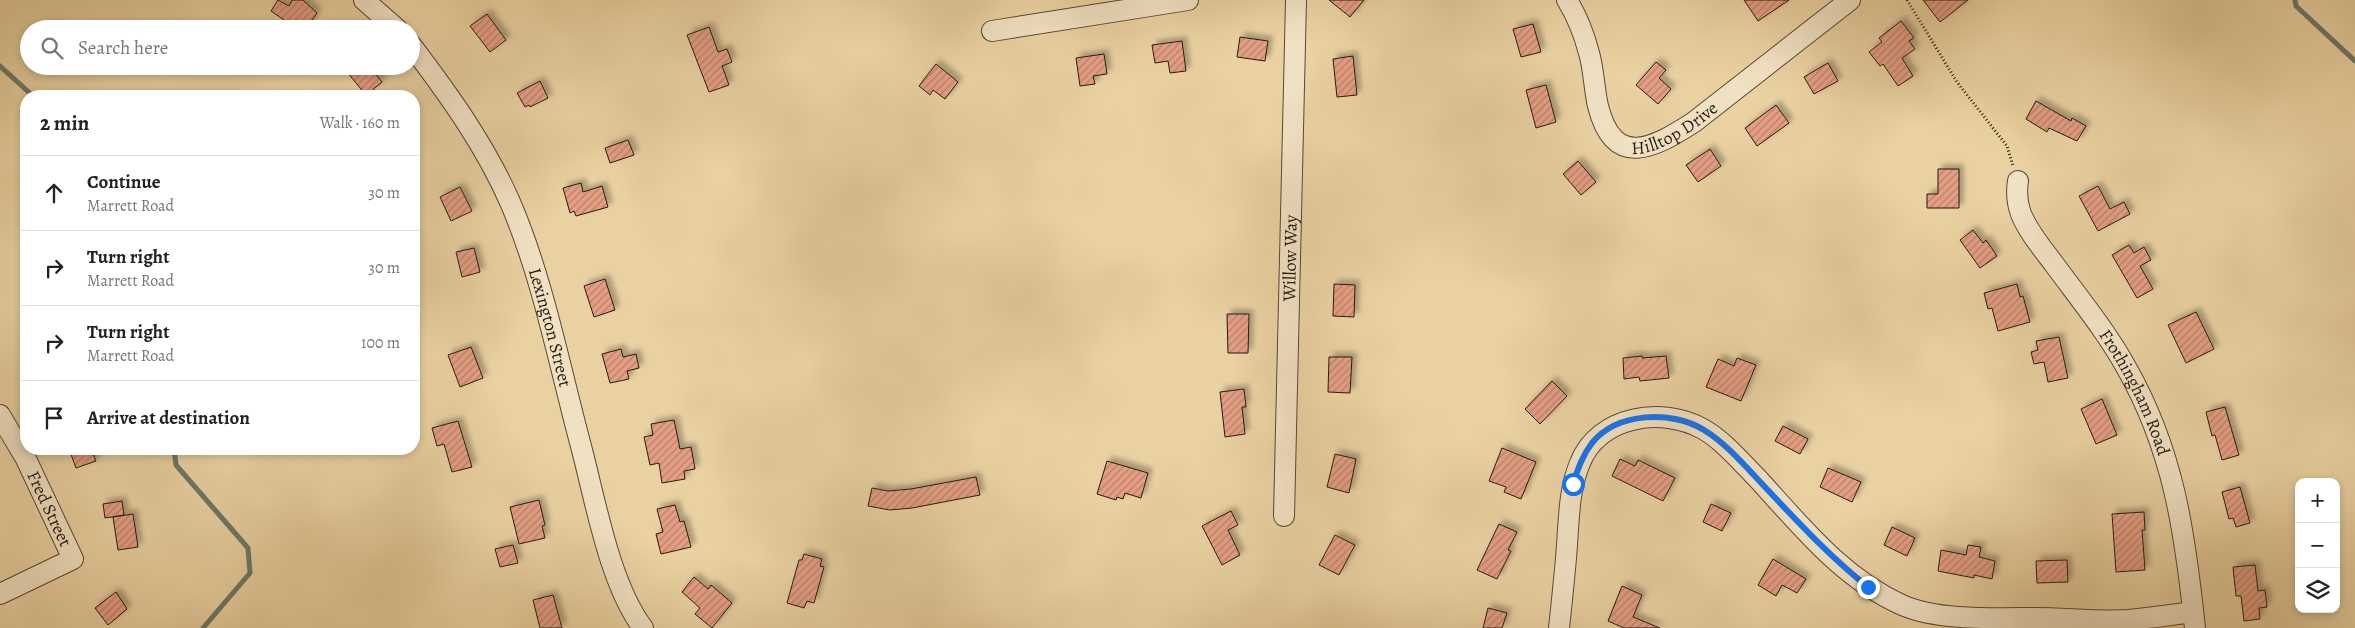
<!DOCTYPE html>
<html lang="en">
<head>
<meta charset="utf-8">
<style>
	body { margin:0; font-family:Alegreya,serif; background:#f2f2f2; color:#222 }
	.controls { position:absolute; right:15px; bottom:15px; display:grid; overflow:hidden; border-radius:10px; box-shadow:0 2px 8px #0003 }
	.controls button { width:45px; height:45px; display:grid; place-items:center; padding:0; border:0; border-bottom:1px solid #e0e0e0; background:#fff; color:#222; font:25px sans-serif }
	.stop { position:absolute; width:15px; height:15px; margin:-11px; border:4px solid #1a73e8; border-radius:50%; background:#fff }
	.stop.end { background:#1a73e8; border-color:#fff; box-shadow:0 1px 5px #0008 }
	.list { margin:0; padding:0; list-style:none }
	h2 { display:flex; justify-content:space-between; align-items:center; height:65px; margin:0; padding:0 20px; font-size:21px }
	h2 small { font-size:16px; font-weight:400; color:#767676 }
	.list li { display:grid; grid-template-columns:32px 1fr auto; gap:15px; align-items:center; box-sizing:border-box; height:75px; padding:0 20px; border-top:1px solid #e0e0e0 }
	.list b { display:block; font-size:19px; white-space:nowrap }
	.list p { margin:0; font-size:16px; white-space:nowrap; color:#767676 }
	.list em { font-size:16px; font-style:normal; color:#767676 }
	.icon { flex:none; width:28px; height:28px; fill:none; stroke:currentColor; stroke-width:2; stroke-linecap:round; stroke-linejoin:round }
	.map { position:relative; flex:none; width:2355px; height:628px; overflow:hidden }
	.search { position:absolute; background:#fff; box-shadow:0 2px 8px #0003; left:20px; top:20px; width:400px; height:55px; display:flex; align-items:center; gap:12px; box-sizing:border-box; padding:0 18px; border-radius:28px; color:#767676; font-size:19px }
	.panel { position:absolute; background:#fff; box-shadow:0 2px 8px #0003; left:20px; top:90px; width:400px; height:365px; border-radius:20px }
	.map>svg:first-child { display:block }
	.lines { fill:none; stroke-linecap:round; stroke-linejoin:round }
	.stream { stroke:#6b7968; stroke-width:5 }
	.building { fill:url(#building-hatch); stroke:#271b11; filter:url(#shadow) }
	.minor-casing { stroke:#584835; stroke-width:22 }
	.path { stroke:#271b11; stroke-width:3; stroke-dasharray:1 2.5; stroke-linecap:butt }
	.minor { stroke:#f1e1c3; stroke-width:20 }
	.route { stroke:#1a73e8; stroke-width:6 }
	.labels { text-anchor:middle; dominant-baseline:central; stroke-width:5; stroke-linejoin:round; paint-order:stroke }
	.street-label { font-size:18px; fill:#271b11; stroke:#f1e1c3 }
</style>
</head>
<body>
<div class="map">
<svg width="2355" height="628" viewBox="0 0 2355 628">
	<defs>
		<pattern id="building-hatch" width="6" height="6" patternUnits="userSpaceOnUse" patternTransform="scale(1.25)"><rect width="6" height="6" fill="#e49e83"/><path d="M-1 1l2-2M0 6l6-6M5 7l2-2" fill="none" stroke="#b9806a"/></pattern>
		<filter id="shadow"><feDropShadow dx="4.5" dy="-4.5" stdDeviation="2.5" flood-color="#0004"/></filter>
	</defs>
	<rect width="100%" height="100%" fill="#ead1a2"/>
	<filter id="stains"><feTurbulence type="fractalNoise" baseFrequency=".004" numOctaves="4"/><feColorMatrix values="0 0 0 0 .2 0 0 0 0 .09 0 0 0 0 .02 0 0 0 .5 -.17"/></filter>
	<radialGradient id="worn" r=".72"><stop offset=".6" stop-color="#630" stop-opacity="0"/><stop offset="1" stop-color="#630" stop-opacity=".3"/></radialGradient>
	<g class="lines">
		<g class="stream">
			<polyline points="2295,0 2296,6 2355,61"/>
			<polyline points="0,66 33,96"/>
			<polyline points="174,449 176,465 248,548 250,573 203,628"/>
		</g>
	</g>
	<g class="building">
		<polygon points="278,0 289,6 292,0 303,0 317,13 306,29 297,29 271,11"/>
		<polygon points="1329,0 1364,0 1350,17"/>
		<polygon points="1744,0 1789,0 1758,21"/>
		<polygon points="1923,0 1968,0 1940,22"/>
		<polygon points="487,14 506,40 490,52 470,26"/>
		<polygon points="1901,21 1914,38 1909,41 1915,49 1902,58 1913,76 1898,86 1883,64 1880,66 1869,52 1882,42 1879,38"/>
		<polygon points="1533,24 1541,52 1521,57 1513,29"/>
		<polygon points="709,27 718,52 727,49 732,62 722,66 729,85 709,92 687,35"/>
		<polygon points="1240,37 1268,41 1265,61 1237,57"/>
		<polygon points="1182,41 1186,71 1170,73 1168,61 1155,63 1152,45"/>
		<polygon points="1104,54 1107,74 1093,76 1095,84 1080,86 1076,58"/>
		<polygon points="1353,56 1357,95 1337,97 1333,59"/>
		<polygon points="1656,62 1666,70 1659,78 1671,89 1658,104 1636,85"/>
		<polygon points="1828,63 1838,81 1814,94 1804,77"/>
		<polygon points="936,64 958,82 945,99 933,90 930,95 919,86"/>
		<polygon points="342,66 369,66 382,82 366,95"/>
		<polygon points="540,81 548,98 530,107 529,105 525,107 517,93"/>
		<polygon points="1546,85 1556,122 1536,128 1526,90"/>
		<polygon points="2036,101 2071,121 2072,118 2086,126 2077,141 2049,128 2047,132 2026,119"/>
		<polygon points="1776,105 1789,123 1757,146 1745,128"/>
		<polygon points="628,140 634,155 610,163 605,148"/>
		<polygon points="1710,149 1721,166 1698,182 1686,165"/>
		<polygon points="1578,161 1596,182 1581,195 1563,174"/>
		<polygon points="1938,169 1959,169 1959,208 1927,208 1927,194 1938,194"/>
		<polygon points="581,183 583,192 602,186 608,207 576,216 574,211 570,213 563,188"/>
		<polygon points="2098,186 2110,209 2124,202 2130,214 2098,231 2079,196"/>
		<polygon points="460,187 472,211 451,221 440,197"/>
		<polygon points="1973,230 1983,243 1986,240 1997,256 1980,268 1960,240"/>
		<polygon points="2129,245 2134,253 2144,247 2151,260 2140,266 2153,289 2137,298 2112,255"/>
		<polygon points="474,248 480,272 462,277 456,252"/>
		<polygon points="605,279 615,310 594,317 584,286"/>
		<polygon points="1334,284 1355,285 1354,317 1333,316"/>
		<polygon points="2017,284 2020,297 2023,296 2030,322 1998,331 1992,308 1988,309 1984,293"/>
		<polygon points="2196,312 2214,349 2186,363 2168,325"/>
		<polygon points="1227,314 1249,314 1248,353 1228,353"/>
		<polygon points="2059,337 2068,378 2048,382 2044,362 2034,364 2031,352 2038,350 2036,341"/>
		<polygon points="471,347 483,378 460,387 448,355"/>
		<polygon points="621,349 623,357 636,354 639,368 627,371 629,379 610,383 602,354"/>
		<polygon points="1642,356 1642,358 1666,356 1669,378 1640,381 1639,377 1624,379 1623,358"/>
		<polygon points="1329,357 1352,357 1350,393 1328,392"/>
		<polygon points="1737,358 1756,365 1741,401 1706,387 1718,359 1734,366"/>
		<polygon points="1552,381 1567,396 1540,424 1525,409"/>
		<polygon points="1244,389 1246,407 1242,407 1245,434 1225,437 1220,392"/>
		<polygon points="2102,399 2117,435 2096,444 2081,409"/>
		<polygon points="2225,407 2239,455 2222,460 2215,435 2212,436 2206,412"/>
		<polygon points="674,420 680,449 691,447 695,469 684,471 685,479 662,483 659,463 650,465 644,437 653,435 651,424"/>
		<polygon points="458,421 472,467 452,472 444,444 437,446 432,428"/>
		<polygon points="1783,426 1808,439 1800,454 1775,441"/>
		<polygon points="1502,448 1536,462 1521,499 1504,492 1506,487 1489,481"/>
		<polygon points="69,449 91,449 96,461 76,468"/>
		<polygon points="1335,454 1356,459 1349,493 1327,487"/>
		<polygon points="1620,459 1635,466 1638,460 1675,478 1663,501 1612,476"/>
		<polygon points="1107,461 1148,473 1141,498 1125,493 1123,499 1117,497 1116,500 1097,494"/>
		<polygon points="1828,468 1861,482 1852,502 1820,487"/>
		<polygon points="976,477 980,495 912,508 890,510 868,506 872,488 888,491 911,489"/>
		<polygon points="2240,487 2250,523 2236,527 2233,518 2229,519 2222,492"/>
		<polygon points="539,500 545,525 542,526 545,538 519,544 510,507"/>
		<polygon points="122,501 124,515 105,518 103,504"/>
		<polygon points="1711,504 1731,513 1722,531 1703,522"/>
		<polygon points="675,505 680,522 684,521 691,547 661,554 656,534 663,532 657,509"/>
		<polygon points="1231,511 1238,525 1228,530 1240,555 1222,565 1202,526"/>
		<polygon points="2144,512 2145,530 2142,530 2145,570 2116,572 2112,514"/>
		<polygon points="133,514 138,547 118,550 113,517"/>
		<polygon points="1499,524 1517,532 1508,550 1511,551 1497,579 1477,570"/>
		<polygon points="1892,527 1915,538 1907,556 1884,545"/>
		<polygon points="1335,535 1355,545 1339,575 1319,565"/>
		<polygon points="513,545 518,563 500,567 495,549"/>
		<polygon points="1968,545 1981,547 1979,557 1995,561 1992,579 1974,575 1974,578 1938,571 1941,550 1966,555"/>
		<polygon points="804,554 822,559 820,566 824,567 814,603 807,601 804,608 787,603 799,560 802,560"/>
		<polygon points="1773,559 1806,579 1797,593 1782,585 1776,596 1758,585"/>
		<polygon points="2067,560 2068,582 2037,583 2036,561"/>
		<polygon points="2255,565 2258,591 2265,590 2267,607 2259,608 2260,619 2244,621 2241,596 2236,596 2233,567"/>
		<polygon points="694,577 708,589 711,585 732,603 712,628 695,614 700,608 682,592"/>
		<polygon points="1622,586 1642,595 1633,617 1660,628 1624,628 1608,621"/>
		<polygon points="116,592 127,609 108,625 95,608"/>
		<polygon points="553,595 562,628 540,628 533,600"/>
		<polygon points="1488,608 1507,613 1502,628 1483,628"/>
	</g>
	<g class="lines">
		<defs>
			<g id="minor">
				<polyline points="364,0 397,29"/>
				<path id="s1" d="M1567,0C1577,16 1584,34 1589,53C1594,70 1594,89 1598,106C1614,170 1654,148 1694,122L1850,0"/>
				<polyline points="992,31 1188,0"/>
				<path id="s2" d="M411,45C449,95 485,145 510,202C543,278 560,369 582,450C596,504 610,584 643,628"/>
				<path id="s3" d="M2018,181C2016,193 2017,203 2021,214C2029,233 2042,248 2054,264C2079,298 2106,331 2126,367C2174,451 2185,533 2195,628"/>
				<path id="s4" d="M0,415L26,459L73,559L0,594"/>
				<path id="s5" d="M1284,516L1296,0"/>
				<path d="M1559,628C1562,600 1565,573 1567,545C1569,518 1569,489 1580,463C1598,416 1662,406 1703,429C1724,441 1741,462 1758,479C1801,526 1842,578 1902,605C1938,621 1996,618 2036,618C2066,618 2097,622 2128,620C2149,618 2171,615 2193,612"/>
			</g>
		</defs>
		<use href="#minor" class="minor-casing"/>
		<polyline class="path" points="1907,0 1957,82 2007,146 2013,166"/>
		<use href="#minor" class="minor"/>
	</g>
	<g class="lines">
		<path class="route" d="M1573,484C1578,469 1582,456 1592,443C1617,412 1672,410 1704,430C1727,444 1746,467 1765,487C1798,522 1830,557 1868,587"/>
	</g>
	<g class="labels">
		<g class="street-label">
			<text stroke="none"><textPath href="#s1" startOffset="216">Hilltop Drive</textPath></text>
			<text stroke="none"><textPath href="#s5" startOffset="258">Willow Way</textPath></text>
			<text stroke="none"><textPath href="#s2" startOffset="318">Lexington Street</textPath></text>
			<text stroke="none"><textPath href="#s3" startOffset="246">Frothingham Road</textPath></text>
			<text stroke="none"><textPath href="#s4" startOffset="106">Fred Street</textPath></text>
		</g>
	</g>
	<rect width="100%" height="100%" filter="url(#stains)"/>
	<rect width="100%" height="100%" fill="url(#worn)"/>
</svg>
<div class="controls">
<button>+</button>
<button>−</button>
<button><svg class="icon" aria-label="layers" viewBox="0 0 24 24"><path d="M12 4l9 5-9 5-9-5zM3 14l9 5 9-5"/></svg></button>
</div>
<div class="stop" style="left:1573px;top:484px"></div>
<div class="stop end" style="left:1868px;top:587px"></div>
<div class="search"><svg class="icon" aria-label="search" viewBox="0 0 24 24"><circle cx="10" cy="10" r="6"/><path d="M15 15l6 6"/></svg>Search here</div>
<section class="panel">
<h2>2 min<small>Walk · 160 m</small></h2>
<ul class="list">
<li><svg class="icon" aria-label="ahead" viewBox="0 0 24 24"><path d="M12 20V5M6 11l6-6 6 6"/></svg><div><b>Continue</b><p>Marrett Road</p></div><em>30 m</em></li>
<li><svg class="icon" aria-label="right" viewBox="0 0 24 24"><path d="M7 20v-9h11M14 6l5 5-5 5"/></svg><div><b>Turn right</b><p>Marrett Road</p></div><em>30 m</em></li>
<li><svg class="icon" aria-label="right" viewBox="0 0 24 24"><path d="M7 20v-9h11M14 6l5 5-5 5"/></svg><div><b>Turn right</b><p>Marrett Road</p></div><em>100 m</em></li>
<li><svg class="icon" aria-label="arrive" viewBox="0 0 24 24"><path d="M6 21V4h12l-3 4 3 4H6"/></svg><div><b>Arrive at destination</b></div></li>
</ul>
</section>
</div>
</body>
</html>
